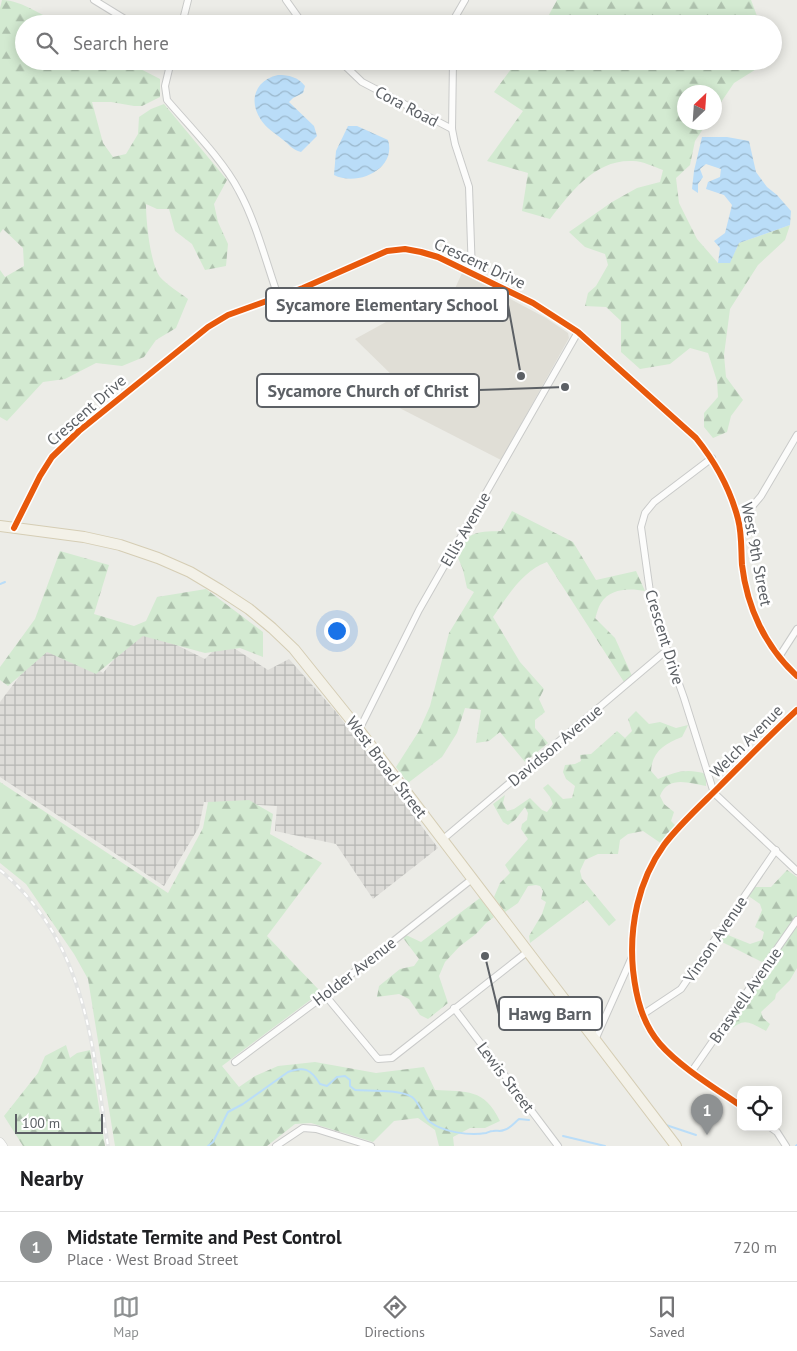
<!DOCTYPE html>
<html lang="en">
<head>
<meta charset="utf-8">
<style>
	body { margin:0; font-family:"PT Sans",sans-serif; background:#f6f6f6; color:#202124 }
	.controls { position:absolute; right:15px; bottom:15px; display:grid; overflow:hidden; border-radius:10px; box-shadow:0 2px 12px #0003 }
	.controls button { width:45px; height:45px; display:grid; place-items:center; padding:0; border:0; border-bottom:1px solid #e0e0e0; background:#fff; color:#202124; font:25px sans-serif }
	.compass { position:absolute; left:677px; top:85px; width:45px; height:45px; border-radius:50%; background:#fff; box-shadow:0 2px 12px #0003; rotate:25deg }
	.scale { position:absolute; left:15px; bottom:12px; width:88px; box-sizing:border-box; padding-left:5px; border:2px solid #5c6065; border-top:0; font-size:14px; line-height:18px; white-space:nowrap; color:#5c6065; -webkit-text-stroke:4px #fff; paint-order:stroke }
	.you { position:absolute; left:336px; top:630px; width:18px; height:18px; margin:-12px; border:4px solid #fff; border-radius:50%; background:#1a73e8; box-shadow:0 0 0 8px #1a73e833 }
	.badge { display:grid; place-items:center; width:32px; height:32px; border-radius:50%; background:#8e9192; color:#fff; font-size:16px; font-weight:700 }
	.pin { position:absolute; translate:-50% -41px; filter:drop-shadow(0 1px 2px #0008) }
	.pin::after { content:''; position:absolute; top:26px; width:18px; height:15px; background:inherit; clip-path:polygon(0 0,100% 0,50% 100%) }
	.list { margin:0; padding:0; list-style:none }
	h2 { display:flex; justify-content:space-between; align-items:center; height:65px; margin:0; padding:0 20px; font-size:21px }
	h2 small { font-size:16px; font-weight:400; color:#757577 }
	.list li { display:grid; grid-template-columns:32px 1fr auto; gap:15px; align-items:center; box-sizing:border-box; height:70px; padding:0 20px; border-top:1px solid #e0e0e0 }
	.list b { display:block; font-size:19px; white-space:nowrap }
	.list p { margin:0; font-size:16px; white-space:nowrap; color:#757577 }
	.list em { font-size:16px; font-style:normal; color:#757577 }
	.icon { flex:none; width:28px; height:28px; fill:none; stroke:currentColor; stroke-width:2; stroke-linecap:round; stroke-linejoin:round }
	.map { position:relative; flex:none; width:797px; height:1146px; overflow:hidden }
	.search { position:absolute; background:#fff; box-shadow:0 2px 12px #0003; left:15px; right:15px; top:15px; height:55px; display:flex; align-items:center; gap:12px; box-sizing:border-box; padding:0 18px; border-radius:28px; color:#757577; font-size:19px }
	.sheet { height:135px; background:#fff }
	nav { display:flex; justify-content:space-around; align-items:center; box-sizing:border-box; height:70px; border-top:1px solid #e0e0e0; background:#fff; font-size:14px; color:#757577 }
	nav a { display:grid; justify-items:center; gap:2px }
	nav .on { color:#8e9192 }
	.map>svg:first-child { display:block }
	.industrial { fill:url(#industrial-grid) }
	.education { fill:#e0ded6 }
	.forest { fill:url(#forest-firs) }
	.water { fill:url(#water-waves) }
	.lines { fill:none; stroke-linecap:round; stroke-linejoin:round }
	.stream { stroke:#baddf8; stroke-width:2 }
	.minor-casing { stroke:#c9cac9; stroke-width:8 }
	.tertiary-casing { stroke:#c9cac9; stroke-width:9 }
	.primary-casing { stroke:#d5cdb4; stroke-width:12 }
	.minor { stroke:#fcfcfb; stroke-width:6 }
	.tertiary { stroke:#fcfcfb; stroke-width:8 }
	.primary { stroke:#f3f1e8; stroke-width:10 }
	.rail-casing { stroke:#e3e4e3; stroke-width:4 }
	.rail { stroke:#fff; stroke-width:2; stroke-dasharray:5.5; stroke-linecap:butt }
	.cycleway-casing { stroke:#fff; stroke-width:9 }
	.cycleway { stroke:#e8590c; stroke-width:6 }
	.labels { text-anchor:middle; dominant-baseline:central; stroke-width:5; stroke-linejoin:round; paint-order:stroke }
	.street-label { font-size:16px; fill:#5c6065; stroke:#fff }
	.leader { fill:none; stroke:#5c6065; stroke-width:2 }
	.callout-dot { fill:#5c6065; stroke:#fff; stroke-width:2 }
	.callout { fill:#fff; stroke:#5c6065; stroke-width:2 }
	.callout-label { font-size:18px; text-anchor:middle; font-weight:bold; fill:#5c6065 }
</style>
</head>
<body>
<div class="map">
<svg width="797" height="1146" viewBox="0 0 797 1146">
	<defs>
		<pattern id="industrial-grid" width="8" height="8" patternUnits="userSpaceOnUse" patternTransform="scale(1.25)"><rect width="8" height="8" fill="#dddcd8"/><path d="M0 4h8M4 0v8" fill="none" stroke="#b6b6b3"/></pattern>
		<pattern id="forest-firs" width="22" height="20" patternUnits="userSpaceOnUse" patternTransform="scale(1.25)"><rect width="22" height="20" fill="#d3ead1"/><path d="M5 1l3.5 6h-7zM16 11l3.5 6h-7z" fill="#aec1ad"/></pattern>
		<pattern id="water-waves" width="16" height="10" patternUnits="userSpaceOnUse" patternTransform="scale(1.25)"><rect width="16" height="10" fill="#baddf8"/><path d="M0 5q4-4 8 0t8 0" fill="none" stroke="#9ab7cc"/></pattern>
	</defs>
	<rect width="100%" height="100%" fill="#ecece7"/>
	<polygon class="industrial" points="140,627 205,659 223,641 268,670 289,659 337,713 438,848 373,899 336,844 275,831 277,806 204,802 199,827 164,886 0,777 0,702 48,638 103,673"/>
	<polygon class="education" points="462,273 546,318 568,333 569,338 501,460 380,398 398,381 355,339 406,311 414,302 443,315"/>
	<g class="forest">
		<path d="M2,0C23,0 43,18 64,24H24V61H125L160,79V97L142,106H134L111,102H92L103,143L113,157L126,154L138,134L139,117L151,109L164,104L227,180L214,204L218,222L228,244L226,266L205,270L192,244L175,231L169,209H157L146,204C146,221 150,263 160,277C166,284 180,293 188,299L176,328L156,340L144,357L122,366L96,363L65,379L43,382L7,421L0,417V270L5,277L24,266L23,248L3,229L0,233V8Z"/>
		<polygon points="557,0 751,0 760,24 544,24"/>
		<path d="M517,61H762L758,68L734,83L715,111L714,92H684V122L707,123L695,141L690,165L676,178L679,203L697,239L718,263L730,262L739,243L790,225L785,240L758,265L730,309L724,355L726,377L743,400L731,416L727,432L713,438L704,427V413L718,397L717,381L708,353L690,348L670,364L640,369L621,352V321L606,307L585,306L588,293L596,286L608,265L605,254L585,247L569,232L612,202L637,188L660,182L663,170C654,167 643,161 633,161C595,159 571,192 550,219L522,211L528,173L487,161L523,111L494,92Z"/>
		<path d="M512,511L573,542L596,580L636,571L645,591C630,588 610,588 601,603C598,607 597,614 595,618L615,638L632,676L624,682L547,562C522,571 508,596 493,617L520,662L544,689L539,699L545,712L535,720V728L548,743L525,762L500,732L489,741L476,743L481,710L465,708L457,733L442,757L408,783L396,767L419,731L430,706L449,633L474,592L467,588L463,570L457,555C470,531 473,532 501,531Z"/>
		<polygon points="60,551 109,565 94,614 134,626 146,621 157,597 206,589 263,632 263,657 240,648 205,653 143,636 96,674 47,652 8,686 0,680 0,667 35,619"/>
		<path d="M636,711L649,724L660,722L676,728L688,725L682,737C664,744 652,752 651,771L658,779C676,772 686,768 706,774V786C689,783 668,775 660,796L664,804L674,812L671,821L677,827L672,833H667L662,844L643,831L628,834L620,840L618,854H598L585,860L580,871L582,879L616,920L609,926L587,900L530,943L529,936L542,914L546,902L541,899L543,891L540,886L536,885L528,886L518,903L505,912L494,897L500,883L510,873L505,865L528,839L521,829L522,824L527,820L528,813L525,807L515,820L508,825L503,822L493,804L505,795L503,803L507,811L514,809L530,798L542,810L547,812L553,804L550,797L543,788L548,784L563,799L572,798L575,786L566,779L563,772L565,765L575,764L581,761L580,755L591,754L617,731L625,738L632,731L628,719Z"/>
		<path d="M0,782L168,893L203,828L208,802L249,800L273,814L270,834L322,863L267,936L321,992L222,1066L239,1087L255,1076L278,1066L315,1062L376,1073L424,1067L435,1090C467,1092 484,1088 500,1121L485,1128H470L453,1137L454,1146H439L435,1130L418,1118L394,1121L373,1142L311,1123L295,1124L267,1146H115L88,979L74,954L26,884L0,863Z"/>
		<polygon points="787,870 797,877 797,917 764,963 718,940 723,933 750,944 762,940 764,932 755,927 762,910 760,904 747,895 754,887 771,887"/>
		<polygon points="480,898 494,917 486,923 476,934 460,946 445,962 439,976 448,1003 428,1019 420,1015 409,999 399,994 377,997 379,986 400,969 414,966 419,959 403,938 406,935 421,942"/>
		<path d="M797,924V968L790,980L776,994L775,999L761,1012L763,1018L770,1024L766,1031C747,1021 744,1017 727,1033L722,1032Z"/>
		<polygon points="66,1045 70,1058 77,1053 90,1050 105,1146 23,1146 4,1116 38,1073 45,1056"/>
	</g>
	<g class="water">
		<path d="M278,75C289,75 298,77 305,86L303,93L293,98L289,102L314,126L317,136L301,152C292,150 289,144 282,139C275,133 266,128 261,120C248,101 255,80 278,75Z"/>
		<path d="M348,126H357L388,140C397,169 357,187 334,175L336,151Z"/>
		<polygon points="702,137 727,137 749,141 756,172 767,187 777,195 791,211 790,225 739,243 730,263 718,263 720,248 714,241 725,233 732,205 724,195 706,189 708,182 720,177 721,169 706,164 700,169 703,177 698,184 698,193 692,189 694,171"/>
	</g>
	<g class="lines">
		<g class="stream">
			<polyline points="0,584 5,582"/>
			<polyline points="666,1125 696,1135"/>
			<polyline points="563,1136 605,1146"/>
			<path d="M208,1146L213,1142L228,1112L243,1104L288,1072C304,1066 311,1069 320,1084L327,1086L337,1077L345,1076L350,1080V1086L355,1090C370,1091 399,1089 412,1097C420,1103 422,1116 430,1122C443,1132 469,1136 486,1133C489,1132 490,1131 493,1131C497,1130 500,1132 504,1130C511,1128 514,1123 519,1119L529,1120"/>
			<polyline points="796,1146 797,1145"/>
		</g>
		<defs>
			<g id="minor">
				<polyline points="94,0 133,24"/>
				<polyline points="286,0 303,24"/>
				<polyline points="182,24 188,0"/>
				<polyline points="454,24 454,19 465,0"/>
				<path d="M171,61L165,86L167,100C190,127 223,160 239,191C256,222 266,262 278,296"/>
				<polyline points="340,61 362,82 452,129"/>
				<polyline points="453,61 452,129 455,144 469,187 472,273"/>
				<polyline points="712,458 654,502 645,513 641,527 650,592 667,650 684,698 714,793 797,871"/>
				<polyline points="739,522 761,496 797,435"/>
				<path d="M14,528L40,476L52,457L79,431L208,327L228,315L303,288L387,251L405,249L421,252L438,257L533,303L578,332L696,438C716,463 730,488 738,519C742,534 741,550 742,565C747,607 765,647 797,676"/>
				<polyline points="779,657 797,629"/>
				<polyline points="359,730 419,610 578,332"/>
				<polyline points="442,840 667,650"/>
				<polyline points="325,995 378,1059 392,1058 527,952"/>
				<polyline points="454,1008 558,1146"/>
				<polyline points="642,1015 681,989 776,850"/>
				<polyline points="595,1040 632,957"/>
				<polyline points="235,1062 325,995 472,879"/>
				<polyline points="692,1071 797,920"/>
				<path d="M741,1106C715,1088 680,1067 660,1044C642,1023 636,997 633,970C629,927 638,881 664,845C678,826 702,804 719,787C745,761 770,735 797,710"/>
				<polyline points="770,1127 777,1132 786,1146"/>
				<polyline points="276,1146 303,1128 316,1129 371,1146"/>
			</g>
			<polyline id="tertiary" points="0,1142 3,1146"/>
			<polyline id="primary" points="0,526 84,537 120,545 158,558 190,572 220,590 249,609 272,628 294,649 359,730 676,1146"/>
		</defs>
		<use href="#minor" class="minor-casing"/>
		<use href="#tertiary" class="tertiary-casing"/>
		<use href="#primary" class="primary-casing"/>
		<use href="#minor" class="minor"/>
		<use href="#tertiary" class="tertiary"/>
		<use href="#primary" class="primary"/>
		<defs>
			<path id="rail" d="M0,870C86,941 92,1044 108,1146"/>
		</defs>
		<use href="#rail" class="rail-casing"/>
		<use href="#rail" class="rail"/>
		<defs>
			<g id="cycleway">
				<path d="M14,528L40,476L52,457L79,431L208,327L228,315L303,288L387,251L405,249L421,252L438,257L533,303L578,332L696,438C716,463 730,488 738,519C742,534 741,550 742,565C747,607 765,647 797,676"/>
				<path d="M741,1106C715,1088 680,1067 660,1044C642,1023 636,997 633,970C629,927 638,881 664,845C678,826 702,804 719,787C745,761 770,735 797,710"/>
			</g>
		</defs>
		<use href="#cycleway" class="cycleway-casing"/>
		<use href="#cycleway" class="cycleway"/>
	</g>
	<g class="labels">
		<g class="street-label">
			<text transform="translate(407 106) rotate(28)">Cora Road</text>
			<text transform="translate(480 263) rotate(25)">Crescent Drive</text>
			<text transform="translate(86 410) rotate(-41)">Crescent Drive</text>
			<text transform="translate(465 529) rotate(-60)">Ellis Avenue</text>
			<text transform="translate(757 554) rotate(79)">West 9th Street</text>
			<text transform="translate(665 637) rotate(73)">Crescent Drive</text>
			<text transform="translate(746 741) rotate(-45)">Welch Avenue</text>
			<text transform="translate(555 745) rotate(-40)">Davidson Avenue</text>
			<text transform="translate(387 767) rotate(53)">West Broad Street</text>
			<text transform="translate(715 939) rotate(-56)">Vinson Avenue</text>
			<text transform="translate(354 971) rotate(-38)">Holder Avenue</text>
			<text transform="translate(745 995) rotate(-55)">Braswell Avenue</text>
			<text transform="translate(506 1077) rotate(53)">Lewis Street</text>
		</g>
	</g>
	<path class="leader" d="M521 376L508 305M565 387L479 390M485 956L499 1014"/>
	<g class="callout-dot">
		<circle cx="521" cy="376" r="5"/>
		<circle cx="565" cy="387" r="5"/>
		<circle cx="485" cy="956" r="5"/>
	</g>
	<g class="callout">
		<rect x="266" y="288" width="242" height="33" rx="5"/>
		<rect x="257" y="374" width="222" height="33" rx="5"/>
		<rect x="499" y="997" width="103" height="33" rx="5"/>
	</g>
	<g class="callout-label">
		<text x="387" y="311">Sycamore Elementary School</text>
		<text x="368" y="397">Sycamore Church of Christ</text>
		<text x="550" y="1020">Hawg Barn</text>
	</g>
</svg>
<div class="controls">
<button><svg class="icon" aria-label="locate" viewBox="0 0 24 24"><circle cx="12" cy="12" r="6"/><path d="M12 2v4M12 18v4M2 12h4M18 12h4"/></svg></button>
</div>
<svg class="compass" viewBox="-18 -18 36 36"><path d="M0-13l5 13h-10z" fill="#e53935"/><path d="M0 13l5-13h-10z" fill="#757577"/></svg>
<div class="scale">100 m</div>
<div class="you"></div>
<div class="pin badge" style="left:707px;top:1135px">1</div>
<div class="search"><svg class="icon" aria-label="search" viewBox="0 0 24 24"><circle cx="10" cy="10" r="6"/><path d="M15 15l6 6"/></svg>Search here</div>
</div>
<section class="sheet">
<h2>Nearby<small></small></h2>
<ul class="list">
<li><span class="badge">1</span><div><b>Midstate Termite and Pest Control</b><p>Place · West Broad Street</p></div><em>720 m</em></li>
</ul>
</section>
<nav>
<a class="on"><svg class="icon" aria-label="map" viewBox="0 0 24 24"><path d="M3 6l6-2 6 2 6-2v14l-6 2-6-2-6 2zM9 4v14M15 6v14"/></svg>Map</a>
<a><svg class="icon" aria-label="directions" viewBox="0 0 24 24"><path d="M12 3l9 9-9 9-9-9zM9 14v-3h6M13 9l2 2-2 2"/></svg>Directions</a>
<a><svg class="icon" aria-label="saved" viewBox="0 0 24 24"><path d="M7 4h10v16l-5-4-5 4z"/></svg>Saved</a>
</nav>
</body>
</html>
